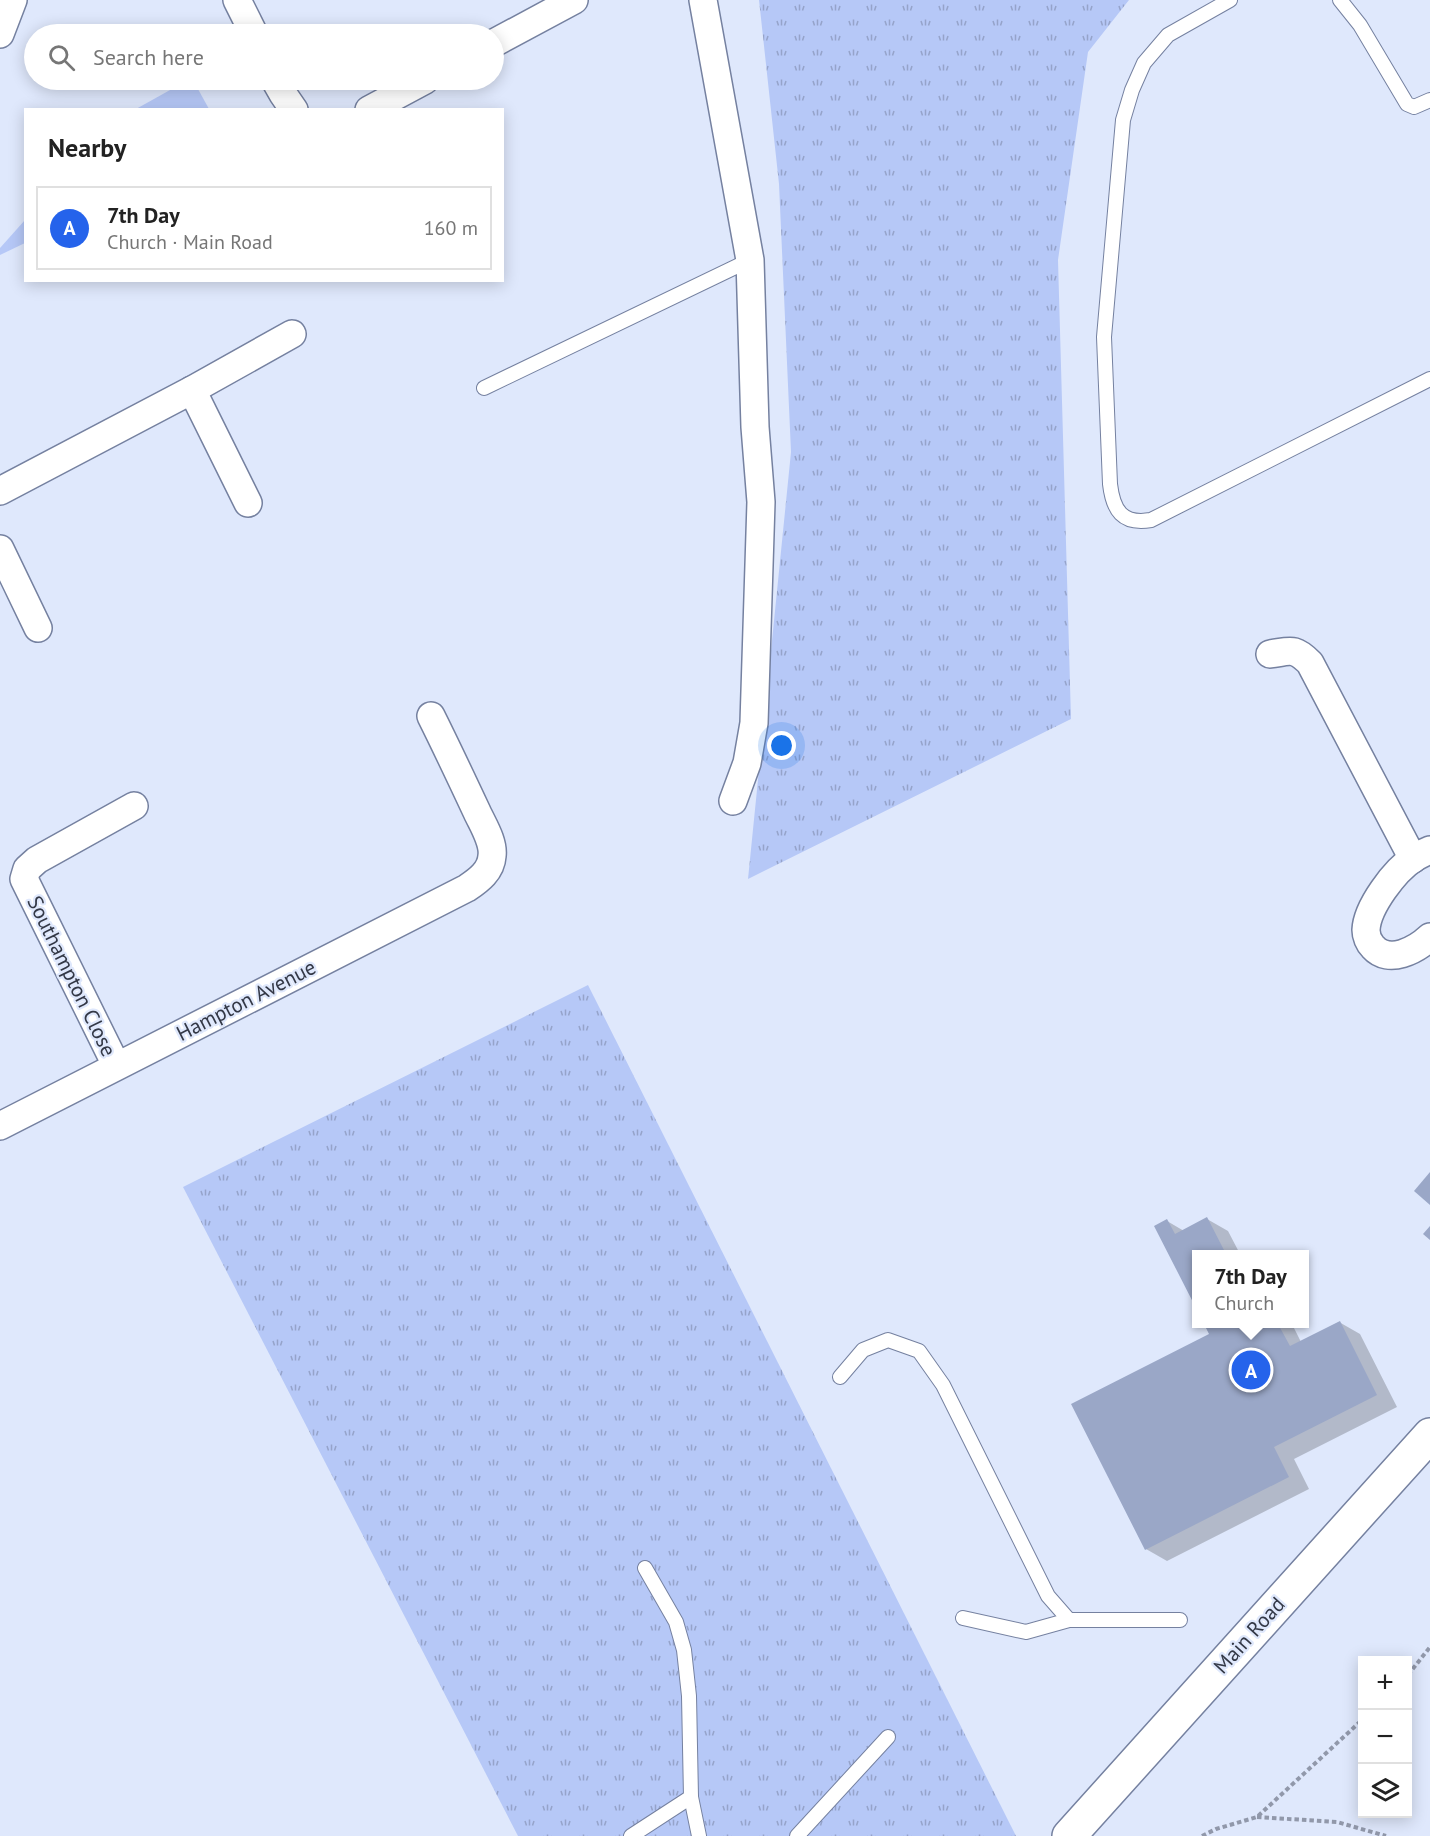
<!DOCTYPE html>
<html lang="en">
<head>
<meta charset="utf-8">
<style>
	body { margin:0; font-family:"PT Sans",sans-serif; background:#f6f6f6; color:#222 }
	.controls { position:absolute; right:18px; bottom:18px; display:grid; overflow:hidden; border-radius:0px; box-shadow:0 3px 15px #0003 }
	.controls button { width:54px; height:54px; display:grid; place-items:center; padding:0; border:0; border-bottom:2px solid #e0e0e0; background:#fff; color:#222; font:30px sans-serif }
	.you { position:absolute; left:782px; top:746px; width:21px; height:21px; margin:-15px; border:4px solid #fff; border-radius:50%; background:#1a73e8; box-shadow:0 0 0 9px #1a73e833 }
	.badge { display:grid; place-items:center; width:39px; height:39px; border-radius:50%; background:#2563eb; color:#fff; font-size:20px; font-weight:700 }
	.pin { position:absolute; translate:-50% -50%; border:3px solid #fff; box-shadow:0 2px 6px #0006 }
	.popup { position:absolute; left:1192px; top:1250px; width:117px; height:78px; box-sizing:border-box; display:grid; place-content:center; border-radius:0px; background:#fff; filter:drop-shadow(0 2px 4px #0005); font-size:20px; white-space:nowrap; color:#767676 }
	.popup b { font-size:22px; color:#222 }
	.popup::after { content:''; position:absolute; left:50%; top:100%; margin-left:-12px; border:12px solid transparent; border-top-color:#fff }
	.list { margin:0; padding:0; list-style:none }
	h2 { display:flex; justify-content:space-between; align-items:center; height:78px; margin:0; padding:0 24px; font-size:26px }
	h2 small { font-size:20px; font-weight:400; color:#767676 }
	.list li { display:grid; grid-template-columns:39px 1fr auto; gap:18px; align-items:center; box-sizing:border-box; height:84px; margin:0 12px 12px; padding:0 12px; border:2px solid #e0e0e0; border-radius:0px }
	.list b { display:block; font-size:22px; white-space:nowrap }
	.list p { margin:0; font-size:20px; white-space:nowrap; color:#767676 }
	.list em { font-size:20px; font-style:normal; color:#767676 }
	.icon { flex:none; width:33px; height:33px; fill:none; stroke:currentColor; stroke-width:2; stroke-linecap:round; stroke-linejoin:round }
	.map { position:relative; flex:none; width:1430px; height:1836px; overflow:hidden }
	.search { position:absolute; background:#fff; box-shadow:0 3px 15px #0003; left:24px; top:24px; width:480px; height:66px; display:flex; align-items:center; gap:15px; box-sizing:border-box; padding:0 21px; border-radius:33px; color:#767676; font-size:22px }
	.panel { position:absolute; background:#fff; box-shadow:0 3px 15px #0003; left:24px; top:108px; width:480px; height:174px; border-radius:0px }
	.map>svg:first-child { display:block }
	.grass { fill:url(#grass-tufts) }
	.park { fill:#b6c8f7 }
	.shadow { fill:#0003 }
	.building { fill:#9aa7c7 }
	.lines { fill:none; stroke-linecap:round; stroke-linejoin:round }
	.service-casing { stroke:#7581a0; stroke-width:16 }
	.minor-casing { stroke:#7581a0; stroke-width:30 }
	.tertiary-casing { stroke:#7581a0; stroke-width:36 }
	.path { stroke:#9198aa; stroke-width:4; stroke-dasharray:4.5 3; stroke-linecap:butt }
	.service { stroke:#fff; stroke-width:14 }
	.minor { stroke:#fff; stroke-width:27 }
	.tertiary { stroke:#fff; stroke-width:33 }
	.labels { text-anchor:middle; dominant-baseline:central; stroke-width:4.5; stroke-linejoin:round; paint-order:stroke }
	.street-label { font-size:21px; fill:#333846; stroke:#dfe8fc }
</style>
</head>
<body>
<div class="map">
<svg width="1430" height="1836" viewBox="0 0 1430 1836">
	<defs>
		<pattern id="grass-tufts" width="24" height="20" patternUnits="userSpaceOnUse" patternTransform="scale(1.5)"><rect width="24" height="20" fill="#b6c8f7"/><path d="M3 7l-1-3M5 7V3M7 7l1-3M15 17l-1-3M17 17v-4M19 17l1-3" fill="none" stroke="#95a3ca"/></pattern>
	</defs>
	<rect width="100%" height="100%" fill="#dfe8fc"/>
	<g class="grass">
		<polygon points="759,0 1129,0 1088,52 1058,260 1071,719 748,879 791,452 779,184"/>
		<polygon points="588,985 1016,1836 518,1836 183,1187"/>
	</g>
	<g class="park">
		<polygon points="188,80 193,80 209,109 136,109"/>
		<polygon points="25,220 25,243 0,255 0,248"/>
	</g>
	<g class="shadow">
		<polygon points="1207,1219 1228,1231 1240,1254 1197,1254 1197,1306 1167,1221 1184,1231"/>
		<polygon points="1339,1322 1360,1334 1397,1407 1294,1459 1309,1489 1167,1561 1146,1549 1211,1334 1206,1324 1292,1324 1301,1342"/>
	</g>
	<g class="building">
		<polygon points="1430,1172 1430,1205 1414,1191"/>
		<polygon points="1207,1217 1226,1254 1197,1254 1197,1310 1154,1226 1167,1219 1175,1234"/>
		<polygon points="1430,1226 1430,1240 1423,1234"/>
		<polygon points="1340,1321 1377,1395 1274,1447 1289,1477 1145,1550 1071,1404 1209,1334 1204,1324 1278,1324 1290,1346"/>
	</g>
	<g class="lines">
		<defs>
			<g id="service">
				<path d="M1230,0L1168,35L1144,63L1132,90L1123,120L1104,337L1110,484C1113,510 1122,525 1151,520L1430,379"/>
				<polyline points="1340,0 1360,25 1407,104 1414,107 1430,100"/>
				<polyline points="484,388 750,260"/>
				<polyline points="840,1377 863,1350 888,1340 919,1351 943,1385 1048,1596 1069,1620 1180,1620"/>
				<polyline points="645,1568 676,1622 684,1650 689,1696 691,1797 699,1836"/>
				<polyline points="963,1618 1026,1632 1069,1620"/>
				<polyline points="631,1836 691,1797"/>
				<polyline points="797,1836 888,1737"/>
			</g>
			<g id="minor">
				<polyline points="237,0 254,34"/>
				<polyline points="703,0 750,260 755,427 761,502 754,723 747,763 733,801"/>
				<polyline points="0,34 13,0"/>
				<polyline points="494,43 574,0"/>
				<polyline points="275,80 283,94 294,110"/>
				<polyline points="369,110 425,80"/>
				<polyline points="192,390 248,503"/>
				<polyline points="0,491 192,390 292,334"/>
				<polyline points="0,549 38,628"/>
				<path d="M1270,654C1291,651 1294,647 1310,663L1413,859"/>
				<path d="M1430,850C1425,852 1419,855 1414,858C1395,870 1367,907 1366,930C1366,936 1369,943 1373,947C1389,965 1416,950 1430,937"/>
				<polyline points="116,1065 24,879 27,869 37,860 134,806"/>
				<path d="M0,1126L467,888C479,880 491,871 492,856C494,842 483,825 477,812C462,780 447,748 431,716"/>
			</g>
			<polyline id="tertiary" points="1069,1836 1430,1435"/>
		</defs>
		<use href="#service" class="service-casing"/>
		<use href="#minor" class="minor-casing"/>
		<use href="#tertiary" class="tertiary-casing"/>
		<g class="path">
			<polyline points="1408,1675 1430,1647"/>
			<polyline points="1257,1817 1337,1822 1386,1836"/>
			<polyline points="1202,1836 1216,1829 1257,1817 1362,1720"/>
		</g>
		<use href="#service" class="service"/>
		<use href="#minor" class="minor"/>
		<use href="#tertiary" class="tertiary"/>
	</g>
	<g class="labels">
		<g class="street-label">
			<text transform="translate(72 976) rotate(64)">Southampton Close</text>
			<text transform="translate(246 1000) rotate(-27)">Hampton Avenue</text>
			<text transform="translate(1249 1635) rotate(-48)">Main Road</text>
		</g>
	</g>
</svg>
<div class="controls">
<button>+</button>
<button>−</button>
<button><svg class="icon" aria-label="layers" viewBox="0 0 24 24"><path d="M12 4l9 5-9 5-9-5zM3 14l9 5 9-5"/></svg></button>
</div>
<div class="you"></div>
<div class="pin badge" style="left:1251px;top:1370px">A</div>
<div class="popup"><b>7th Day</b>Church</div>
<div class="search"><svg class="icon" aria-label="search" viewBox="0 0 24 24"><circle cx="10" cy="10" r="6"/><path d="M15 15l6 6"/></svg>Search here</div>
<section class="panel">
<h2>Nearby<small></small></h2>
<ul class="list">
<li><span class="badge">A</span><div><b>7th Day</b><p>Church · Main Road</p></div><em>160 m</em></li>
</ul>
</section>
</div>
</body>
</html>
